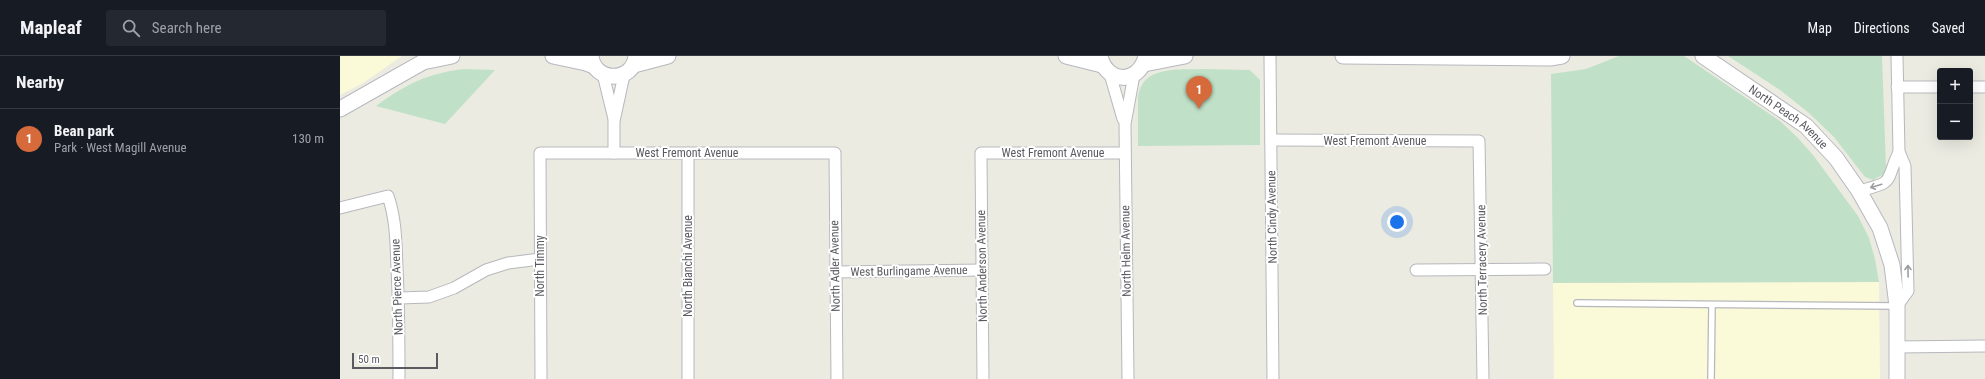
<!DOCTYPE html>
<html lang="en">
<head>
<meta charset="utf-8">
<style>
	body { margin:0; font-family:"Roboto Condensed",sans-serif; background:#242831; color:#f1f3f6 }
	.controls { position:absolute; right:12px; top:12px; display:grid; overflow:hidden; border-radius:4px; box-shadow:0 4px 16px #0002 }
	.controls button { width:36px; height:36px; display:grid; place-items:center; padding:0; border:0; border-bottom:1px solid #363941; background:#171b24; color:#f1f3f6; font:20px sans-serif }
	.scale { position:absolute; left:12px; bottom:10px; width:86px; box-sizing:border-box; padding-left:4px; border:2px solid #5a5b61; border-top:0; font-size:11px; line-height:14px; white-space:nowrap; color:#5a5b61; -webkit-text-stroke:3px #fff; paint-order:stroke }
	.you { position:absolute; left:1057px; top:166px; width:14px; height:14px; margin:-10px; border:3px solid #fff; border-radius:50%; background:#1a73e8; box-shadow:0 0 0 6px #1a73e833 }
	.badge { display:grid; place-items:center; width:26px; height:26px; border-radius:50%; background:#d76a3b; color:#fff; font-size:13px; font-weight:700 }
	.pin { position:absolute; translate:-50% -33px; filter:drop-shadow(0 1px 2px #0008) }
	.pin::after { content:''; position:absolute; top:21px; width:14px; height:12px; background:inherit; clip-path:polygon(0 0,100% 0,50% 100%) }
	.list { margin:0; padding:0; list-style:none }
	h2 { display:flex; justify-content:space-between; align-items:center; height:52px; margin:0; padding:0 16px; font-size:17px }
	h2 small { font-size:13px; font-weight:400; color:#9ea1a6 }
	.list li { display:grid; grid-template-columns:26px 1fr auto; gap:12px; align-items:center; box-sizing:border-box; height:60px; padding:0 16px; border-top:1px solid #363941 }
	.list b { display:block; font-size:15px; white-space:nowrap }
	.list p { margin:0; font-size:13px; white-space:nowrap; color:#9ea1a6 }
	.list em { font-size:13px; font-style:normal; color:#9ea1a6 }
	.icon { flex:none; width:22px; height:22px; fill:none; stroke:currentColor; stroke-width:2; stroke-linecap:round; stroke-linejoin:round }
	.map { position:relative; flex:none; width:1645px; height:323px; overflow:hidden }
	header { display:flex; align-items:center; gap:24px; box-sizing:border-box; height:56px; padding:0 20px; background:#171b24; border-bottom:1px solid #363941 }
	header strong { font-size:19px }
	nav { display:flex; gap:22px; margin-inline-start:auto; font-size:14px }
	.search { width:280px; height:36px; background:#242831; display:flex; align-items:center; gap:10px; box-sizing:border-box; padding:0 14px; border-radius:4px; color:#9ea1a6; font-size:15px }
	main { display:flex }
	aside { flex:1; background:#171b24 }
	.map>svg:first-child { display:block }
	.commercial { fill:#faf9d8 }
	.green { fill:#c0e1c7 }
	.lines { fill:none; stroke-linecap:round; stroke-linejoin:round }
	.lane-casing { stroke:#b7b8bd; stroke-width:8 }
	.street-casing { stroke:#b7b8bd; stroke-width:13 }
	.secondary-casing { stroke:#b7b8bf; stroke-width:17 }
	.lane { stroke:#fff; stroke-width:5.5 }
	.street { stroke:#fff; stroke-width:11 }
	.secondary { stroke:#fff; stroke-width:15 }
	.oneway { stroke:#9c9da0 }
	.labels { text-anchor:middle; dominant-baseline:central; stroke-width:4; stroke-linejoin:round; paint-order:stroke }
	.street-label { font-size:12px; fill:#5a5b61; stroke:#fff }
</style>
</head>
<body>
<header>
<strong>Mapleaf</strong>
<div class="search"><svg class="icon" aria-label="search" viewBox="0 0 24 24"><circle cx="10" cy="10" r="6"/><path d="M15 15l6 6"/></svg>Search here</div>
<nav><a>Map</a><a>Directions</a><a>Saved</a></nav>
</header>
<main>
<aside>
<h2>Nearby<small></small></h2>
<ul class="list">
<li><span class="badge">1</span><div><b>Bean park</b><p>Park · West Magill Avenue</p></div><em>130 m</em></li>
</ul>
</aside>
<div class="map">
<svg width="1645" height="323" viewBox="0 0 1645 323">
	<rect width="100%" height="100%" fill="#ebebe2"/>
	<g class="commercial">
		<polygon points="0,0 62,0 23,27 0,39"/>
		<polygon points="1539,226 1540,323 1214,323 1213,227"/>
	</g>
	<g class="green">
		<polygon points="1279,0 1344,0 1440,65 1457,81 1473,99 1518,160 1529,182 1535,203 1539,226 1213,227 1211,18 1246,13"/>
		<polygon points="1388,0 1542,0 1546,112 1544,118 1533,124 1525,121 1494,81 1469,57 1440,34"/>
		<path d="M125,13L155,14L105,68L36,50C66,28 88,17 125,13Z"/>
		<path d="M863,13L910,14L920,24V89L798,90V41C802,9 839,14 863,13Z"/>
	</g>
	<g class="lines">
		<defs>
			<g id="lane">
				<polyline points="1237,247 1556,250"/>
				<polyline points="1371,323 1372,249"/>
			</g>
			<g id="street">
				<polyline points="930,0 933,323"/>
				<polyline points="263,18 274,63"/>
				<polyline points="770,18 783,63"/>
				<polyline points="1557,31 1600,31"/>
				<polyline points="1630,31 1645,31"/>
				<polyline points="931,84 1139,85 1143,323"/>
				<polyline points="274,97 274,65 284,19"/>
				<polyline points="348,97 348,323"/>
				<path d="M1519,135C1557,125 1544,127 1559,96"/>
				<path d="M0,152L48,140C56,163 56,187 57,212C59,249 59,286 59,323"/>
				<polyline points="1076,214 1205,213"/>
				<polyline points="495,216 642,214"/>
				<polyline points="59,242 89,241 114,232 146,214 168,207 200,203"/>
				<polyline points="1557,250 1568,235 1565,110 1559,96 1557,0"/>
				<polyline points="1557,291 1645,290"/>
				<polyline points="201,323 200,97 495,97 497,323"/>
				<polyline points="643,323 641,97 785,97"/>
				<polyline points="788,323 785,68 794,19"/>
			</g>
			<g id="secondary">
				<polyline points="213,0 246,7 254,10"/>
				<path d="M251,0C254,27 293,27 296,0"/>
				<polyline points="726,0 762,9"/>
				<path d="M760,0C766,28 799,29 806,0"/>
				<polyline points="1003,0 1210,2 1222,0"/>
				<path id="s1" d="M1363,0L1466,70L1496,102L1519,135L1540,172L1552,209L1557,250V323"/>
				<polyline points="804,8 845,0"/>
				<polyline points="294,9 328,0"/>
				<polyline points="0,53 83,6 112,0"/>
			</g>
		</defs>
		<use href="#lane" class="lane-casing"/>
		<use href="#street" class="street-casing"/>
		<use href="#secondary" class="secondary-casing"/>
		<use href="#lane" class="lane"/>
		<use href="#street" class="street"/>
		<use href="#secondary" class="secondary"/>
	</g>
	<defs><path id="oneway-shaft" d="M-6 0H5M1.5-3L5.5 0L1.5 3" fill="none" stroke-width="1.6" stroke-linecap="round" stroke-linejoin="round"/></defs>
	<g class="oneway">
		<use href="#oneway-shaft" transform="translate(1536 130) rotate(163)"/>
		<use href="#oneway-shaft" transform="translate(1568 215) rotate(-91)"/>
	</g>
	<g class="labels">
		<g class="street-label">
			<text stroke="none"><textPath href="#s1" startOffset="105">North Peach Avenue</textPath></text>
			<text x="1035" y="85">West Fremont Avenue</text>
			<text x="347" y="97">West Fremont Avenue</text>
			<text x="713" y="97">West Fremont Avenue</text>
			<text transform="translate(932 161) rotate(-91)">North Cindy Avenue</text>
			<text transform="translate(786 195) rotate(-91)">North Helm Avenue</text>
			<text transform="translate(1142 204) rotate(-91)">North Terracery Avenue</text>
			<text transform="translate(200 210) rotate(-90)">North Timmy</text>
			<text transform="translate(348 210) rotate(-90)">North Bianchi Avenue</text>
			<text transform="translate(495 210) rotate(-91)">North Adler Avenue</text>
			<text transform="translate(642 210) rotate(-91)">North Anderson Avenue</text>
			<text transform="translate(569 215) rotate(-1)">West Burlingame Avenue</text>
			<text transform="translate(57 231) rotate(-92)">North Pierce Avenue</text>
		</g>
	</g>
</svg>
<div class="controls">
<button>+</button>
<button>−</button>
</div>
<div class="scale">50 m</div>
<div class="you"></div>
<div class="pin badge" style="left:859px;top:53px">1</div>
</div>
</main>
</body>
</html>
